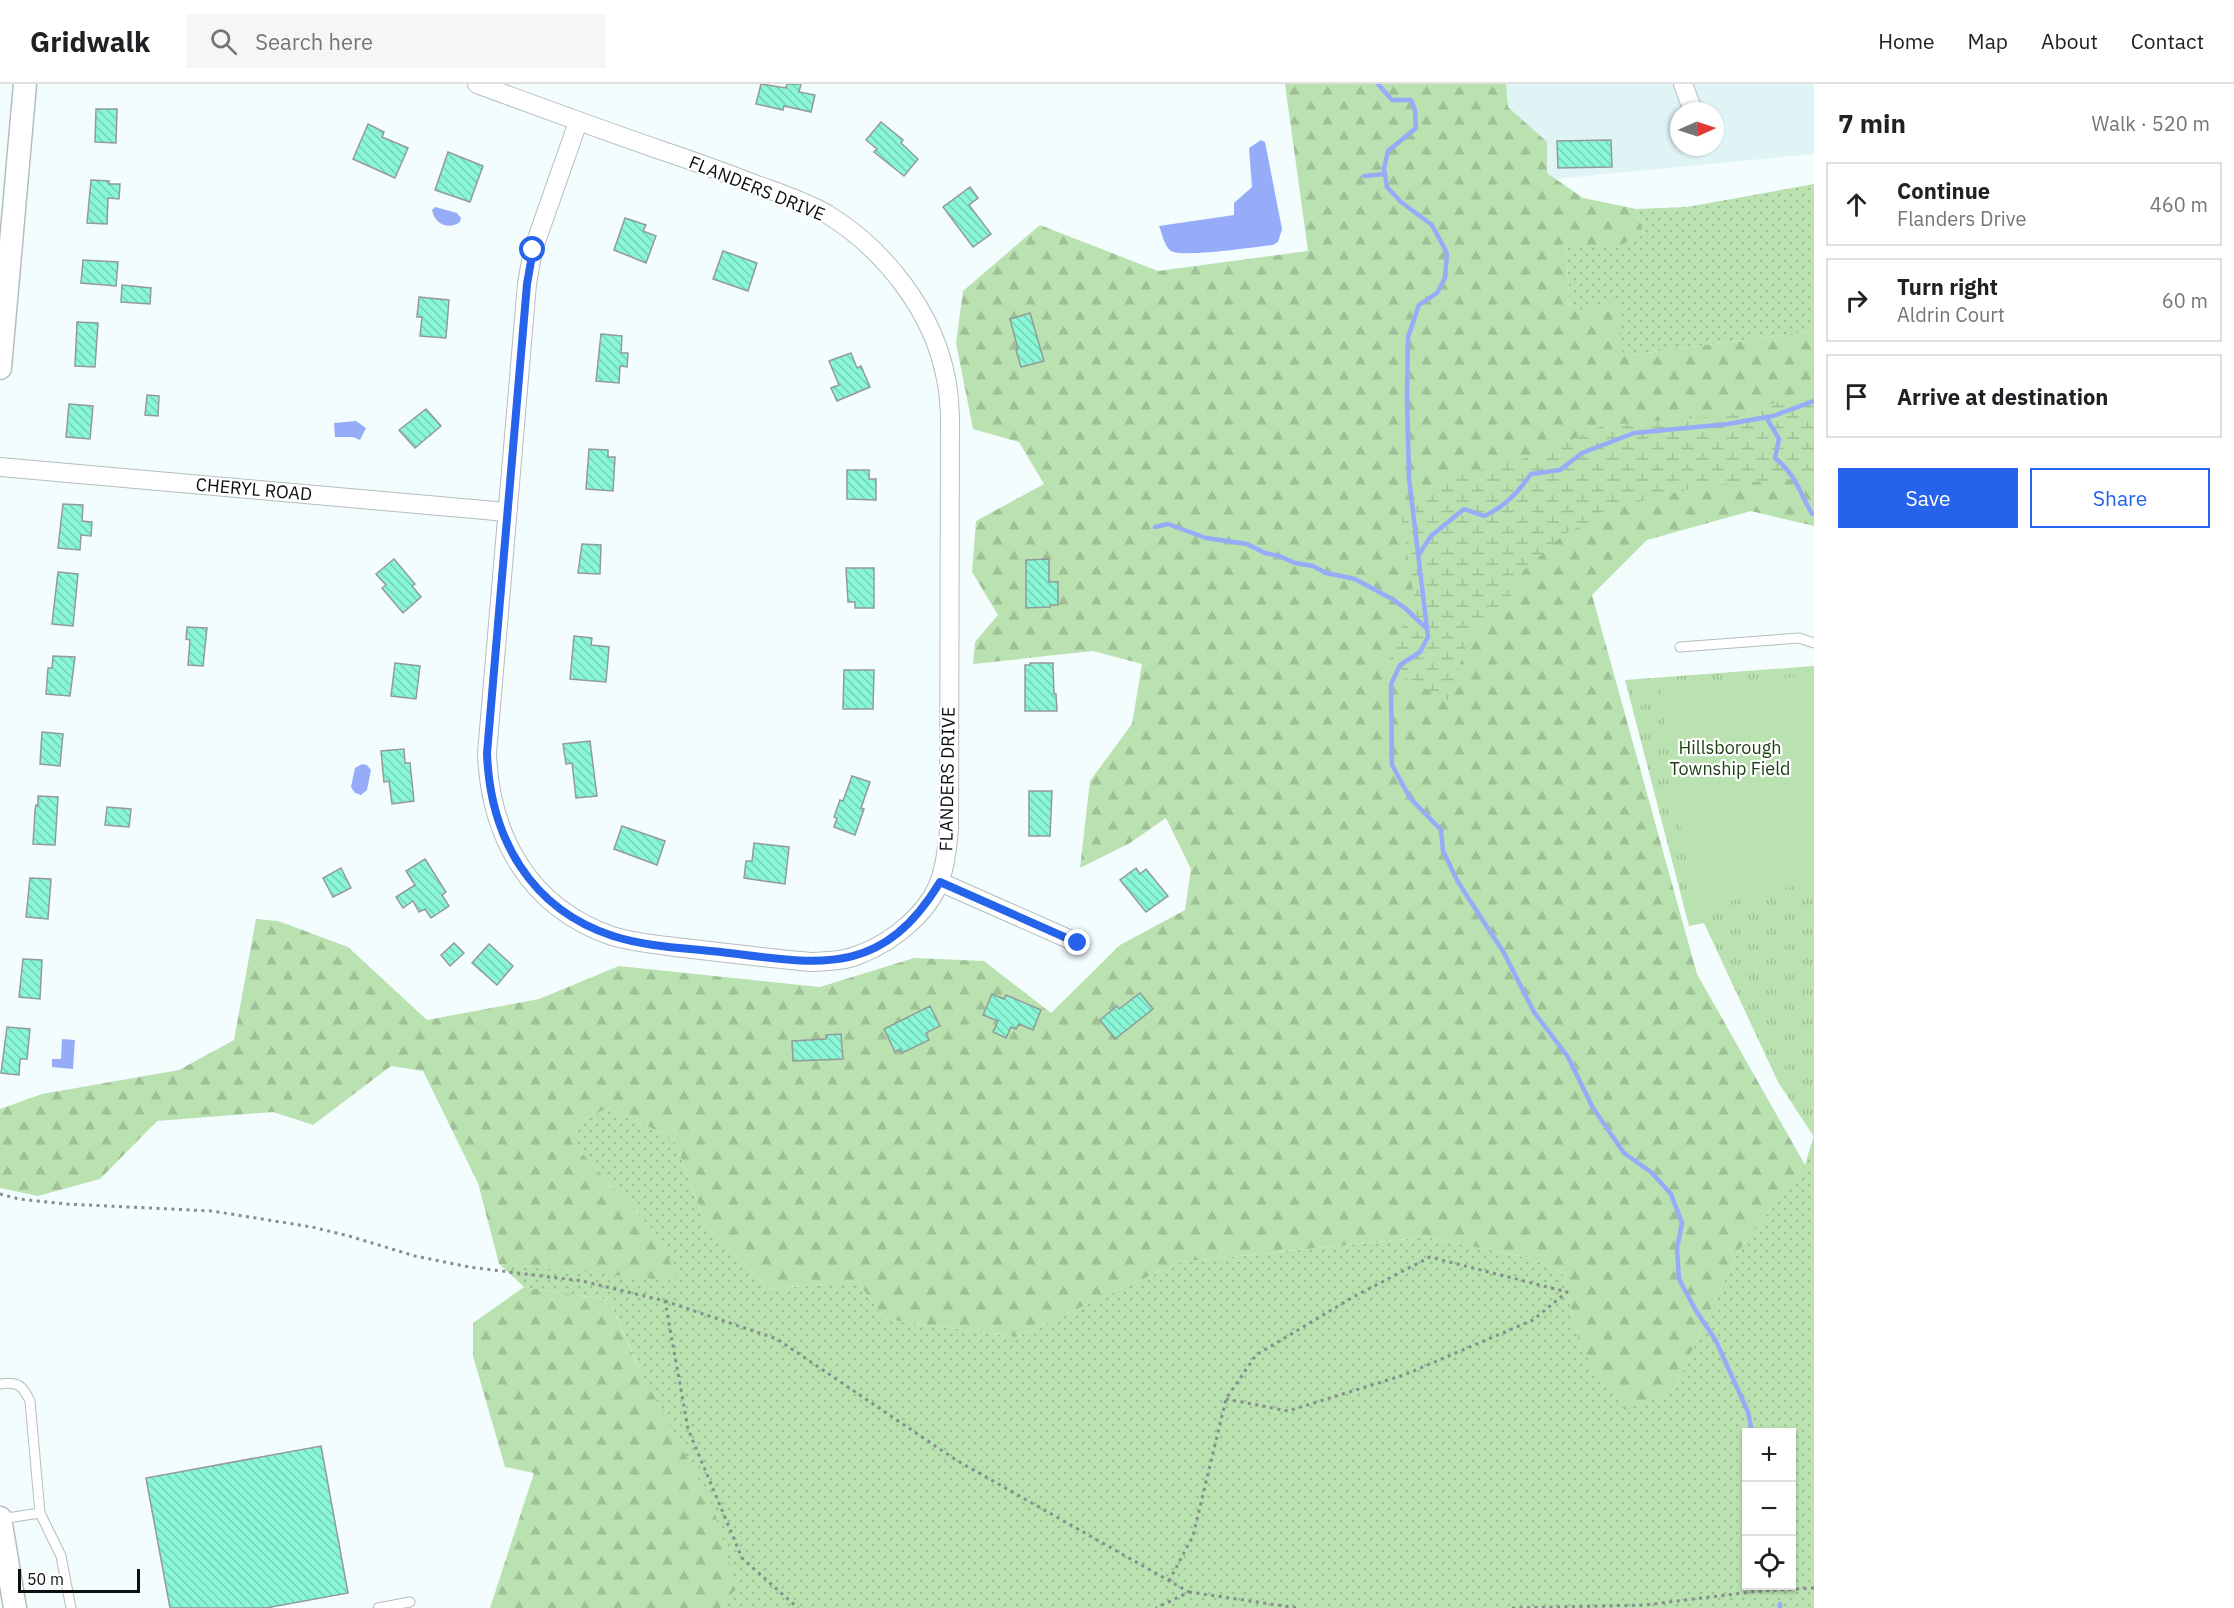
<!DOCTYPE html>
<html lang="en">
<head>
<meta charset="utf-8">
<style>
	body { margin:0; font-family:"IBM Plex Sans",sans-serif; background:#f6f6f6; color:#202124 }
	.controls { position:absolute; right:18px; bottom:18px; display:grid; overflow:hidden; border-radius:0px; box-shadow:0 2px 4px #0004 }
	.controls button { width:54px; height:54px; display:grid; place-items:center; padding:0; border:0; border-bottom:2px solid #e0e0e0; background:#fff; color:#202124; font:30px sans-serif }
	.compass { position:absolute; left:1670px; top:18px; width:54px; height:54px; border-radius:50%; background:#fff; box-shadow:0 2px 4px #0004; rotate:87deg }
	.scale { position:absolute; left:18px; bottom:15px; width:122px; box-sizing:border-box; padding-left:6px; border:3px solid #0b0f0f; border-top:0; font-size:16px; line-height:21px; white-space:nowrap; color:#0b0f0f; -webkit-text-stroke:4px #fff; paint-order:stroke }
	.stop { position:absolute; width:18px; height:18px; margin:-14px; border:4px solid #2563eb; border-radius:50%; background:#fff }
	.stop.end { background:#2563eb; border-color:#fff; box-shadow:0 2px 6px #0008 }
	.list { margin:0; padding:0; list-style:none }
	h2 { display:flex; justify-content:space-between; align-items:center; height:78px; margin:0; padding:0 24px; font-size:26px }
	h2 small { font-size:20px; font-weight:400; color:#757577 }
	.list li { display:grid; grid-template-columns:39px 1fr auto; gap:18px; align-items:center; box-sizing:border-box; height:84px; margin:0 12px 12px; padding:0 12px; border:2px solid #e0e0e0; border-radius:0px }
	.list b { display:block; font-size:22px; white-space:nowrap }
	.list p { margin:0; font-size:20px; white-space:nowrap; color:#757577 }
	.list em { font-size:20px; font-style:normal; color:#757577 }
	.actions { display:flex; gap:12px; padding:18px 24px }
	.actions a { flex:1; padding:14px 0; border:2px solid #2563eb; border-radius:0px; text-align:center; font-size:21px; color:#2563eb }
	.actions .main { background:#2563eb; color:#fff }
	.icon { flex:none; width:33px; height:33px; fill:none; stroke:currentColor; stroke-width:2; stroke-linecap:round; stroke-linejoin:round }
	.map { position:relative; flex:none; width:1814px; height:1524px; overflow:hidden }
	header { display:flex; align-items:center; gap:36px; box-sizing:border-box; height:84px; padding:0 30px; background:#fff; border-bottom:2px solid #e0e0e0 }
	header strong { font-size:28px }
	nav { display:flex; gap:33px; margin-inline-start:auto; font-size:21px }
	.search { width:420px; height:54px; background:#f6f6f6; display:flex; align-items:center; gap:15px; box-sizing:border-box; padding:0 21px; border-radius:0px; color:#757577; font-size:22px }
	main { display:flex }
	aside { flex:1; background:#fff }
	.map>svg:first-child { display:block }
	.built { fill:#e0f4f6; fill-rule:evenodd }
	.grass { fill:url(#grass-dots); fill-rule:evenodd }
	.forest { fill:url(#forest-firs) }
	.wetland { fill:url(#wetland-marsh) }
	.park { fill:url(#park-tufts) }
	.garden { fill:#bae1b0 }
	.water { fill:#97acf8 }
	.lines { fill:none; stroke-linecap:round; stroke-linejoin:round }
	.stream { stroke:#97acf8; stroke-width:4.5 }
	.building { fill:url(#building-back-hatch); stroke:#939b98; stroke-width:1.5 }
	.service-casing { stroke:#b4bdbe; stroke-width:11 }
	.minor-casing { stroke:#b4bdbe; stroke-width:20 }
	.tertiary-casing { stroke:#b4bdbe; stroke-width:25 }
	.path { stroke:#868d8d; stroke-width:3; stroke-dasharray:3 4.5; stroke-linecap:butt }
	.service { stroke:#fff; stroke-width:9 }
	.minor { stroke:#fff; stroke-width:18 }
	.tertiary { stroke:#fff; stroke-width:22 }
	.route { stroke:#2563eb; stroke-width:8 }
	.labels { text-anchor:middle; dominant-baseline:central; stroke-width:4.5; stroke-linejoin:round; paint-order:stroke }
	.street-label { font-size:18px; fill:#0b0f0f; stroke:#fff }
	.park-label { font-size:18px; fill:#1a3e0f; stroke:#fff }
</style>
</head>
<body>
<header>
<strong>Gridwalk</strong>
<div class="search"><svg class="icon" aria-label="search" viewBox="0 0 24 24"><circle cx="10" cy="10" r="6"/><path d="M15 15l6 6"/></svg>Search here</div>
<nav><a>Home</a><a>Map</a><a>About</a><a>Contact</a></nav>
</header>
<main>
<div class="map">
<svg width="1814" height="1524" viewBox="0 0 1814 1524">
	<defs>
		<pattern id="grass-dots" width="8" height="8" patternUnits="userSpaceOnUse" patternTransform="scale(1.5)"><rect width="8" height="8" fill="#bae1b0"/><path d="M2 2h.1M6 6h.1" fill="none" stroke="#9fc096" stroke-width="1.8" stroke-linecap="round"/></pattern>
		<pattern id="forest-firs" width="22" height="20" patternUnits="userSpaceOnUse" patternTransform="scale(1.5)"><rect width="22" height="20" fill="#bae1b0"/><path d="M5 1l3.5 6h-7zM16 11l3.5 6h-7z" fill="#9fc096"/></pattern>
		<pattern id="wetland-marsh" width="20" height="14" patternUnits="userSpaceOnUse" patternTransform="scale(1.5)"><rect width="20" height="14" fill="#bae1b0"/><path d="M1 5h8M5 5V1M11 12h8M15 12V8" fill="none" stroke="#9fc096"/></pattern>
		<pattern id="park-tufts" width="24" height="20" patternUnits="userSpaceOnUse" patternTransform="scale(1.5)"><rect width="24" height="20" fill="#bae1b0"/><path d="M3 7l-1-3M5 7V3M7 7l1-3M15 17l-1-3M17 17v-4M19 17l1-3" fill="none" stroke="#9fc096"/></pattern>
		<pattern id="building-back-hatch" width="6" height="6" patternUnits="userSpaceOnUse" patternTransform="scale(1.5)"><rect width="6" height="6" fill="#89f6d6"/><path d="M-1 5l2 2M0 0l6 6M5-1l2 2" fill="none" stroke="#75d2b6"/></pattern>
	</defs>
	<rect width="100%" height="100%" fill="#f3fdfe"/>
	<path class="built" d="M1495,0H1814V70L1503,100ZM1679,27H1715V63H1679Z"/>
	<g class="grass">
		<polygon points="1814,100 1814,247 1623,272 1570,228 1566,160 1619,162 1644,150 1636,125 1687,123"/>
		<path d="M609,1024L674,1055L706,1141L769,1205L857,1197L885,1235L1016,1253L1180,1178L1426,1153L1530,1174L1563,1189L1580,1264L1673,1307L1739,1166L1805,1081L1814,1051V1524H720L737,1504L609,1216L524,1203L499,1180L677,1196L661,1155L571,1057L585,1034ZM1746,1348H1792V1502H1746Z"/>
	</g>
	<g class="forest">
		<polygon points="1285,0 1506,0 1508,23 1547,58 1547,89 1583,114 1636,125 1644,150 1619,162 1566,161 1570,228 1618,217 1623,272 1814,247 1814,442 1751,427 1647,456 1592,511 1697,890 1805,1081 1739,1166 1673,1307 1625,1326 1580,1264 1563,1189 1530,1174 1426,1153 1180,1178 1016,1253 885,1235 857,1197 769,1205 706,1141 674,1055 609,1024 585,1034 571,1057 661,1155 678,1197 499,1180 478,1099 423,987 391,982 313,1041 273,1028 157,1037 100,1095 38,1112 0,1104 0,1025 42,1010 179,986 234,956 256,835 278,837 348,863 427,936 539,915 619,882 820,903 914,874 984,877 1051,929 1120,861 1185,826 1191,785 1166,734 1130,759 1080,784 1090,697 1132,640 1142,580 1093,567 973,580 975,558 998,531 972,488 976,437 1044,400 1019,358 973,345 956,259 963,207 1040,141 1158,187 1308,167"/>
		<polygon points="524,1203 609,1216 636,1278 713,1423 737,1504 720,1524 490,1524 534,1389 505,1383 473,1272 473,1239"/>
	</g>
	<polygon class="wetland" points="1798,313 1814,314 1814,395 1705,401 1631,420 1564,450 1523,487 1502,531 1472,545 1448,616 1386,584 1414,513 1400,424 1459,392 1537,371 1604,341 1723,332"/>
	<polygon class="park" points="1814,582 1814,1053 1778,998 1704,839 1689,842 1625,596"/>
	<polygon class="garden" points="1814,592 1814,794 1808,799 1694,825 1660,606 1678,600"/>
	<g class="water">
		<path d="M1261,56L1265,58L1282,145L1278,158L1273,161C1255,163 1183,174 1171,167C1164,162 1162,149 1159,142L1234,131V119L1252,103L1249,64Z"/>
		<path d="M435,123L457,129L461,134L460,138C449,146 435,141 432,126Z"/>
		<polygon points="356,337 366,344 360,356 353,353 335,353 334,339"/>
		<polygon points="362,680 367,681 371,686 367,706 361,711 355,709 351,703 355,684"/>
		<polygon points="62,955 75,956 73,985 52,983 52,975 61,975"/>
	</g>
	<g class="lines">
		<g class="stream">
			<polyline points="1378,0 1392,16 1411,16 1415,26 1416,44 1388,67 1384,84 1387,103 1401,118 1432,141 1447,169 1445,194 1437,209 1419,221 1408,253 1407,313 1409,394 1428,553 1420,568 1400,581 1391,600 1392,681 1410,714 1441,746 1443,767 1458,798 1504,869 1534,928 1568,973 1593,1024 1624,1069 1651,1088 1671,1110 1682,1139 1677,1164 1679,1195 1695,1225 1716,1257 1748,1328 1752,1348"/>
			<polyline points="1364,92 1385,90"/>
			<path d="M1766,333L1779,355L1775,374C1796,391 1799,407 1812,430"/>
			<polyline points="1155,443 1168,440 1206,454 1247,460 1265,469 1279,472 1295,479 1313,482 1326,489 1355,495 1392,515 1405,524 1426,544"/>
			<path d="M1419,470L1431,452L1464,425L1484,432C1505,423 1518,408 1531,390L1560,386L1582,369L1634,349L1728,340L1773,332L1814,317"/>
			<polyline points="1780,1520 1780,1524"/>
		</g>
	</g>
	<g class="building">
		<polygon points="761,0 786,4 787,0 801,0 799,8 815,11 811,28 784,22 783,26 756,20"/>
		<polygon points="96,25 117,25 116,59 95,58"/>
		<polygon points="881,38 903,56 901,59 918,75 904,92 874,68 877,65 866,56"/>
		<polygon points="368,40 384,48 382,53 408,64 395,94 353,75"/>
		<polygon points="1611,56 1612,83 1558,84 1557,57"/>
		<polygon points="448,68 483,82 470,118 435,106"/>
		<polygon points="91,96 109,97 109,100 120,100 119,115 108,114 107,140 87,139"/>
		<polygon points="970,103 978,114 969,121 991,150 973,163 943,123"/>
		<polygon points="625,134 646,141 643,147 656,152 646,179 614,166"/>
		<polygon points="723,167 757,179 748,207 713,195"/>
		<polygon points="83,176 118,178 116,202 81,199"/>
		<polygon points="122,201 151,204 150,220 121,218"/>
		<polygon points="419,213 449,216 446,254 420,252 422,233 417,233"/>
		<polygon points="1030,229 1044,277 1021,283 1016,266 1018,265 1010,235"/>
		<polygon points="77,238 98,239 95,283 75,282"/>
		<polygon points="601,250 622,252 621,269 628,269 627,283 620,282 619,299 596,297"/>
		<polygon points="851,269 857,284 861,282 870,303 837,317 831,304 839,301 829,277"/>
		<polygon points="147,311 159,312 158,332 145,331"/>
		<polygon points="69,320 93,322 90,355 66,353"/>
		<polygon points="426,325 441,342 415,364 399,346"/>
		<polygon points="589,365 608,366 608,373 615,373 613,407 586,405"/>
		<polygon points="847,386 869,386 869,395 876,395 876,416 847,415"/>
		<polygon points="63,420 83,421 82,437 92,438 91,452 81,451 80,466 58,464"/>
		<polygon points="582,460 601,461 600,490 578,489"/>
		<polygon points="394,475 415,500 412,502 421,513 403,529 382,504 386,501 376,490"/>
		<polygon points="1049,475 1049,498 1058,498 1058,521 1050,521 1050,523 1026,524 1026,476"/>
		<polygon points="846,484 874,484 874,524 855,524 855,518 848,518"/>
		<polygon points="58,488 78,490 73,542 52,540"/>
		<polygon points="187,543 207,544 203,582 188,581 190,556 186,555"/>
		<polygon points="574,552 592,554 591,561 609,563 606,598 570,595"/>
		<polygon points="53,572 75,573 70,612 46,610 48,584 52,584"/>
		<polygon points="395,579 420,582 416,615 391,612"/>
		<polygon points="1030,579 1053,579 1054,610 1056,610 1057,627 1025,627 1025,581 1030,581"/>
		<polygon points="844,586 874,586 873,625 843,625"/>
		<polygon points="42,648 63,650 60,682 40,680"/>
		<polygon points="590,657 597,712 576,714 572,679 566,680 563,660"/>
		<polygon points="404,665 405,679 410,679 414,717 392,720 389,697 384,698 381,667"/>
		<polygon points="852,692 870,698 861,724 864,725 855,751 834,743 837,734 834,733 840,716 843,717"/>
		<polygon points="1029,707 1052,707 1050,752 1029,752"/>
		<polygon points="38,712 58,713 55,761 33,760 35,726 36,721 38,722"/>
		<polygon points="107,723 131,725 129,743 105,741"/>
		<polygon points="622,742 665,757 657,781 614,765"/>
		<polygon points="754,759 789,763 785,800 744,794 746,777 752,777"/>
		<polygon points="425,775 446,808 442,811 449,822 431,834 425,825 419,828 413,817 403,824 396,813 415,801 406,787"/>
		<polygon points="341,784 351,804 333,813 323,794"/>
		<polygon points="1136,784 1140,790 1146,785 1168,812 1146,828 1120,796"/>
		<polygon points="30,794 51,795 48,835 26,833"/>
		<polygon points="454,859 464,869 450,882 441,871"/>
		<polygon points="489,860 513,882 497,901 472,879"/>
		<polygon points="23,875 42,876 40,915 19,913"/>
		<polygon points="1140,909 1153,925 1115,955 1100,936 1117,922 1119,925"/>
		<polygon points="992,910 1004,915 1006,911 1041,926 1033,946 1019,940 1016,945 1011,943 1006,954 993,948 998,937 983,931"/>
		<polygon points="930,922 940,942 926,949 929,956 902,969 900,965 895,968 884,945"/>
		<polygon points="7,943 30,945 27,975 20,975 19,991 1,989"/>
		<polygon points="841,950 843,975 793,977 792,957 826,955 826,951"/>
		<polygon points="321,1362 348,1509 266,1524 170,1524 146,1394"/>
	</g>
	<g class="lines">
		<defs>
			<g id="service">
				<polyline points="1680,563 1799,554 1814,559"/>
				<path d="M0,1300C18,1297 23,1302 30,1317L40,1429L0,1435"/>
				<polyline points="40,1429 61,1472 71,1524"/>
				<polyline points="378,1524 410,1518"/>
			</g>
			<g id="minor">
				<path d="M477,0C540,23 602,46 666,68C697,78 728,90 760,102C782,110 806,118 827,130C884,165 934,228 946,295C949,307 949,320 950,331L949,746C947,763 946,780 940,796C929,829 892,858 861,870C845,877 828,877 811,878C768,874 726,869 684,864C660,861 635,859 612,852C530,824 490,753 487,669L527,200L533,166L578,38"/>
				<polyline points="1683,0 1693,27"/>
				<polyline points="0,383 507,428"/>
				<polyline points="940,798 1078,859"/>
			</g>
			<g id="tertiary">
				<polyline points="0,284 25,0"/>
				<polyline points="0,1434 15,1524"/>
			</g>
		</defs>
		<use href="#service" class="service-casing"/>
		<use href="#minor" class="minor-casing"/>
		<use href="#tertiary" class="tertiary-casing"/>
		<g class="path">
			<polyline points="0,1110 19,1115 66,1120 212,1127 312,1143 349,1152 415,1172 469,1183 582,1197 665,1217 688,1345 742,1474 798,1524"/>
			<polyline points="665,1217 777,1255 956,1376 1189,1508 1156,1524"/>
			<polyline points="1169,1497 1193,1452 1226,1315 1256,1271 1355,1212 1430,1173 1567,1208 1533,1236 1404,1291 1288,1327 1226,1315"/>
			<polyline points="1189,1508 1298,1524"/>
			<polyline points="1512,1524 1644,1521 1760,1507 1814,1504"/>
		</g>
		<use href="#service" class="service"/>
		<use href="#minor" class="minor"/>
		<use href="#tertiary" class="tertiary"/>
	</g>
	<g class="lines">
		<path class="route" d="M533,166L527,200L487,669C490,753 530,825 613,852C647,863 685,864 721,868C819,880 881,895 940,798L1078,859"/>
	</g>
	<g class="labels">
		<g class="street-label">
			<text transform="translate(757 104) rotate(22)">FLANDERS DRIVE</text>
			<text transform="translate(254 405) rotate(5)">CHERYL ROAD</text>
			<text transform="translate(947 695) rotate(-89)">FLANDERS DRIVE</text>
		</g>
		<g class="park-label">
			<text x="1730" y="663">Hillsborough<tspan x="1730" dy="21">Township Field</tspan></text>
		</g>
	</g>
</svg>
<div class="controls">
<button>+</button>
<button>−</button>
<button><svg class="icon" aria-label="locate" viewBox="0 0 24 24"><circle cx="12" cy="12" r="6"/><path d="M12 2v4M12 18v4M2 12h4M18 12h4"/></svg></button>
</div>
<svg class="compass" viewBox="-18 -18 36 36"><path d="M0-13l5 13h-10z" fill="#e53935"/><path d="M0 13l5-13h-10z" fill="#757577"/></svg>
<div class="scale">50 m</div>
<div class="stop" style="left:533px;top:166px"></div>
<div class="stop end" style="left:1078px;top:859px"></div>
</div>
<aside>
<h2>7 min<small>Walk · 520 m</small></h2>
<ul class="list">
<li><svg class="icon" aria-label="ahead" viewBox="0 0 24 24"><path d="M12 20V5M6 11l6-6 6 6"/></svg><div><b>Continue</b><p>Flanders Drive</p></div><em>460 m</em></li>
<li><svg class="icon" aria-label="right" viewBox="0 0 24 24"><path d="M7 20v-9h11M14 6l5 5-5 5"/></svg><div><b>Turn right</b><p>Aldrin Court</p></div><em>60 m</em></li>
<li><svg class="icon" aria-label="arrive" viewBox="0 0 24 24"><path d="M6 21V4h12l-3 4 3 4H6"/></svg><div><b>Arrive at destination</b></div></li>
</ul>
<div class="actions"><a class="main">Save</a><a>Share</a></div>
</aside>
</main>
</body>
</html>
